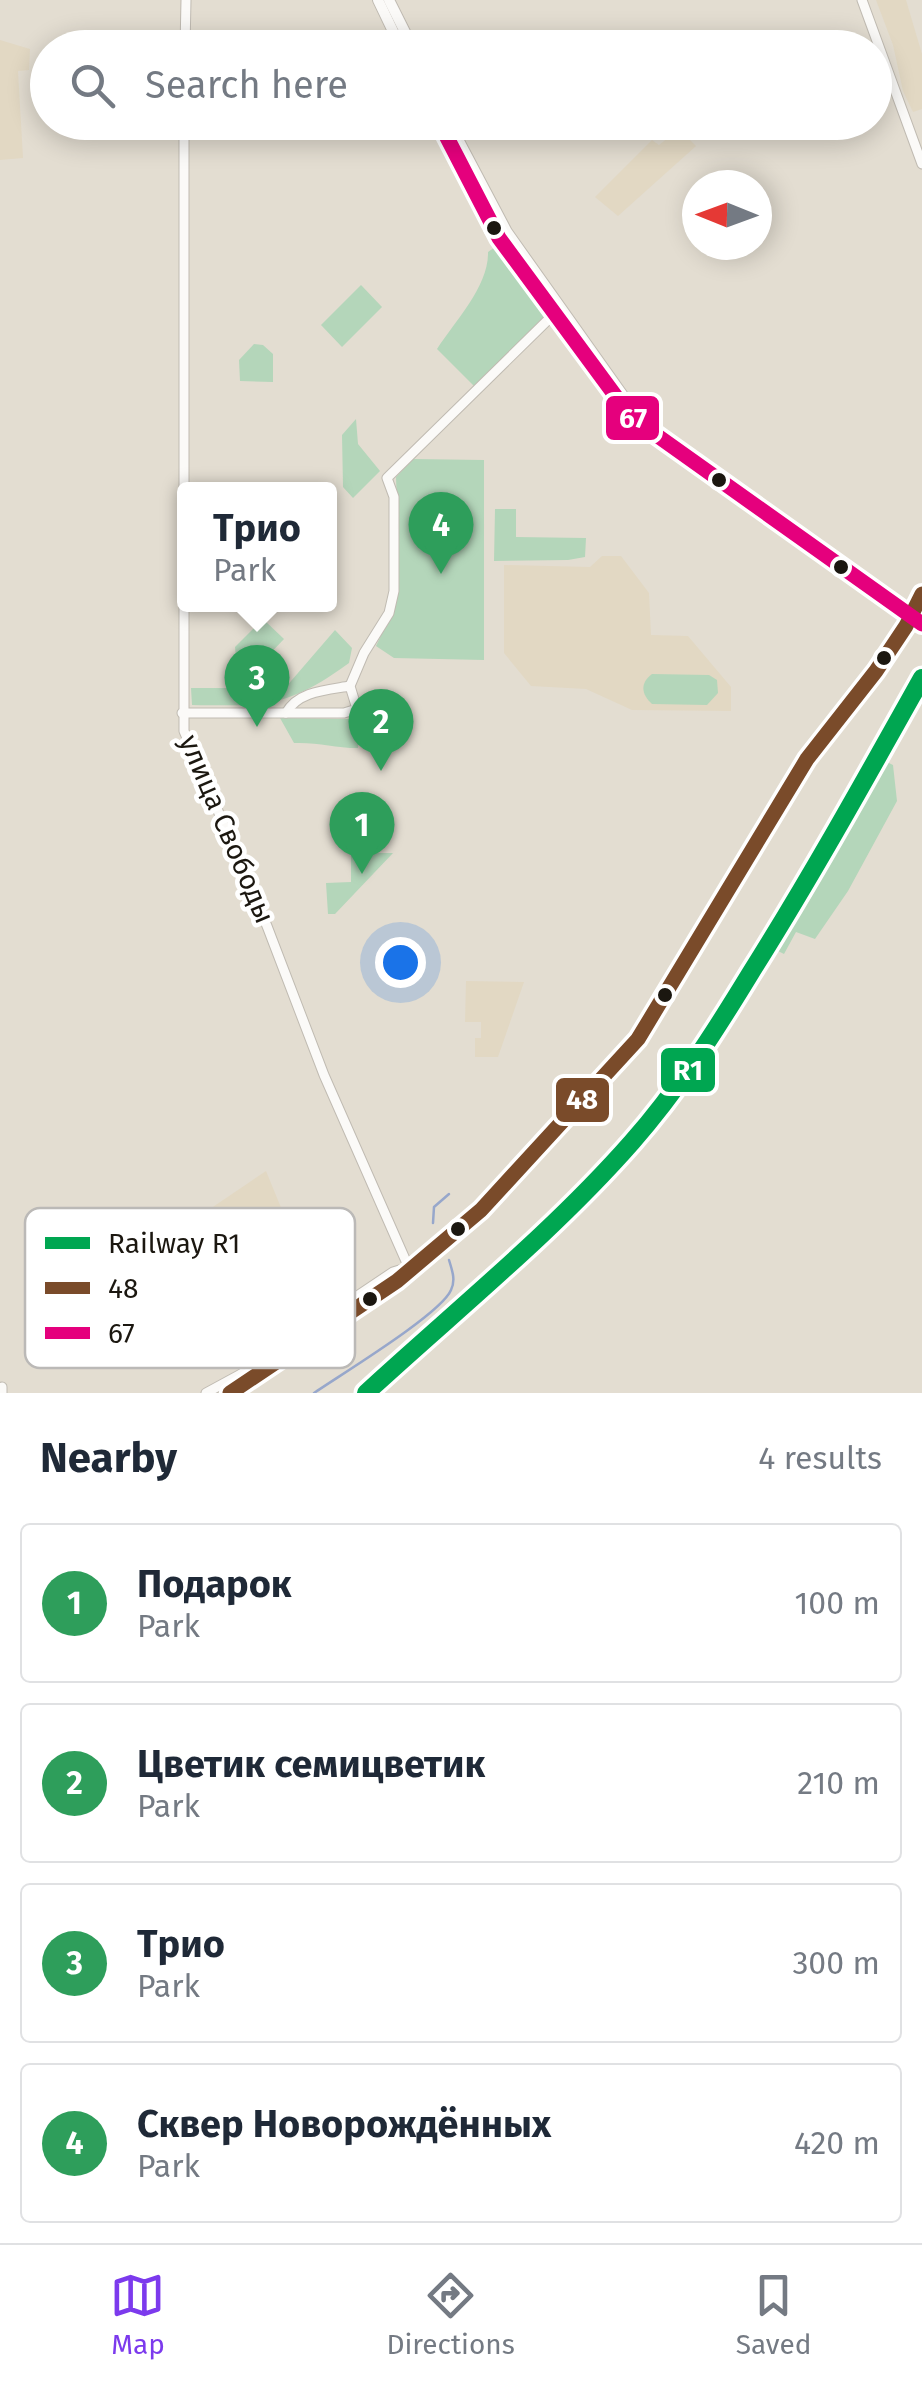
<!DOCTYPE html>
<html lang="en">
<head>
<meta charset="utf-8">
<style>
	body { margin:0; font-family:"Fira Sans",sans-serif; background:#f6f6f7; color:#1f2937 }
	.compass { position:absolute; left:682px; top:170px; width:90px; height:90px; border-radius:50%; background:#fff; box-shadow:0 5px 25px #0003; rotate:271deg }
	.you { position:absolute; left:400px; top:962px; width:35px; height:35px; margin:-25px; border:8px solid #fff; border-radius:50%; background:#1a73e8; box-shadow:0 0 0 15px #1a73e833 }
	.badge { display:grid; place-items:center; width:65px; height:65px; border-radius:50%; background:#7c3aed; color:#fff; font-size:32px; font-weight:700 }
	.pin { position:absolute; translate:-50% -82px; filter:drop-shadow(0 2px 5px #0008) }
	.pin::after { content:''; position:absolute; top:52px; width:35px; height:30px; background:inherit; clip-path:polygon(0 0,100% 0,50% 100%) }
	.popup { position:absolute; left:177px; top:482px; width:160px; height:130px; box-sizing:border-box; display:grid; place-content:center; border-radius:10px; background:#fff; filter:drop-shadow(0 2px 8px #0005); font-size:32px; white-space:nowrap; color:#747a83 }
	.popup b { font-size:38px; color:#1f2937 }
	.popup::after { content:''; position:absolute; left:50%; top:100%; margin-left:-20px; border:20px solid transparent; border-top-color:#fff }
	.list { margin:0; padding:0; list-style:none }
	h2 { display:flex; justify-content:space-between; align-items:center; height:130px; margin:0; padding:0 40px; font-size:42px }
	h2 small { font-size:32px; font-weight:400; color:#747a83 }
	.list li { display:grid; grid-template-columns:65px 1fr auto; gap:30px; align-items:center; box-sizing:border-box; height:160px; margin:0 20px 20px; padding:0 20px; border:2px solid #e0e1e3; border-radius:10px }
	.list b { display:block; font-size:38px; white-space:nowrap }
	.list p { margin:0; font-size:32px; white-space:nowrap; color:#747a83 }
	.list em { font-size:32px; font-style:normal; color:#747a83 }
	.icon { flex:none; width:55px; height:55px; fill:none; stroke:currentColor; stroke-width:2; stroke-linecap:round; stroke-linejoin:round }
	.map { position:relative; flex:none; width:922px; height:1393px; overflow:hidden }
	.search { position:absolute; background:#fff; box-shadow:0 5px 25px #0003; left:30px; right:30px; top:30px; height:110px; display:flex; align-items:center; gap:25px; box-sizing:border-box; padding:0 35px; border-radius:55px; color:#747a83; font-size:38px }
	.sheet { height:850px; background:#fff }
	nav { display:flex; justify-content:space-around; align-items:center; box-sizing:border-box; height:140px; border-top:2px solid #e0e1e3; background:#fff; font-size:28px; color:#747a83 }
	nav a { display:grid; justify-items:center; gap:5px }
	nav .on { color:#7c3aed }
	.map>svg:first-child { display:block }
	.built { fill:#e2d8c3 }
	.green { fill:#b4d6ba }
	.lines { fill:none; stroke-linecap:round; stroke-linejoin:round }
	.stream { stroke:#97a7cb; stroke-width:2.5 }
	.minor-casing { stroke:#c0bbb2; stroke-width:11 }
	.major-casing { stroke:#c0bbb2; stroke-width:12 }
	.minor { stroke:#fbfaf8; stroke-width:9 }
	.major { stroke:#fbfaf8; stroke-width:10 }
	.bus-1-casing { stroke:#fff; stroke-width:22 }
	.bus-2-casing { stroke:#fff; stroke-width:22 }
	.bus-1 { stroke:#7a4b2a; stroke-width:15 }
	.bus-2 { stroke:#e5007d; stroke-width:15 }
	.rail-1-casing { stroke:#fff; stroke-width:25 }
	.rail-1 { stroke:#00a651; stroke-width:18 }
	.bus-dot { fill:#1b1710; stroke:#fff; stroke-width:4 }
	.labels { text-anchor:middle; dominant-baseline:central; stroke-width:9; stroke-linejoin:round; paint-order:stroke }
	.street-label { font-size:28px; fill:#1b1710; stroke:#fff }
	.key { fill:#fff; stroke:#bbb9b7; stroke-width:2.5 }
	.key-label { font-size:28px; fill:#1b1710 }
	.line-badge { stroke:#fff; stroke-width:4 }
	.badge-label { font-size:28px; text-anchor:middle; font-weight:bold; fill:#fff }
</style>
</head>
<body>
<div class="map">
<svg width="922" height="1393" viewBox="0 0 922 1393">
	<rect width="100%" height="100%" fill="#e3ddd1"/>
	<g class="built">
		<polygon points="876,0 906,0 922,54 922,109 913,112 903,91 893,45"/>
		<polygon points="0,40 30,49 29,70 18,71 23,158 0,160"/>
		<polygon points="673,134 688,138 696,146 618,216 595,197 652,140 659,145"/>
		<polygon points="602,556 621,556 649,593 651,635 688,636 731,687 731,711 632,710 586,689 531,686 504,653 504,565 590,567"/>
		<polygon points="466,981 524,982 498,1057 475,1057 475,1038 481,1038 481,1022 465,1022"/>
		<polygon points="266,1171 298,1249 276,1301 205,1319 139,1293 198,1217"/>
	</g>
	<g class="green">
		<path d="M495,247L547,321L478,390L437,349C455,321 489,286 488,252Z"/>
		<polygon points="361,285 382,307 342,347 321,325"/>
		<polygon points="254,344 263,345 273,354 273,382 240,381 239,360"/>
		<polygon points="356,419 358,444 380,471 353,498 343,487 342,435"/>
		<path d="M413,459L484,460V660L394,658L376,646C406,587 398,541 396,477Z"/>
		<polygon points="495,509 516,509 516,537 586,538 585,557 568,560 494,561"/>
		<polygon points="263,619 284,639 264,660 236,658 235,647"/>
		<path d="M335,630L352,648L349,663C287,708 265,706 192,705L191,688H285Z"/>
		<path d="M652,674L709,675L717,680L718,693L707,705L652,704C641,694 640,683 652,674Z"/>
		<path d="M360,713L358,748C335,748 317,742 294,743L280,718L349,719Z"/>
		<polygon points="881,759 893,765 897,801 848,891 815,939 796,932 784,954 774,949"/>
		<polygon points="351,838 372,839 373,853 393,853 335,914 328,914 326,883 351,882"/>
	</g>
	<g class="lines">
		<g class="stream">
			<polyline points="433,1223 434,1207 449,1194"/>
			<path d="M314,1393C340,1375 441,1314 451,1290C456,1280 452,1270 449,1260"/>
		</g>
		<defs>
			<g id="minor">
				<polyline points="862,0 922,164"/>
				<polyline points="185,48 186,0"/>
				<polyline points="184,122 184,731 267,926 324,1075 409,1268"/>
				<polyline points="182,713 344,713 357,709 350,686 364,653 389,613 394,591 394,497 387,478 556,312"/>
				<path d="M286,713C298,691 327,690 350,686"/>
				<polyline points="2,1393 2,1387"/>
				<polyline points="206,1393 241,1374 393,1272 406,1268"/>
				<polyline points="230,1393 397,1281 481,1210 638,1039 807,759 876,671 906,626 922,594"/>
			</g>
			<g id="major">
				<polyline points="378,0 401,48"/>
				<polyline points="389,0 413,48"/>
				<polyline points="439,122 499,238 631,417 922,624"/>
				<polyline points="449,122 507,232 624,397 654,434"/>
			</g>
		</defs>
		<use href="#minor" class="minor-casing"/>
		<use href="#major" class="major-casing"/>
		<use href="#minor" class="minor"/>
		<use href="#major" class="major"/>
		<defs>
			<polyline id="bus-1" points="230,1393 397,1281 481,1210 638,1039 807,759 876,671 906,626 922,594"/>
			<polyline id="bus-2" points="439,122 499,238 631,417 922,624"/>
		</defs>
		<use href="#bus-1" class="bus-1-casing"/>
		<use href="#bus-2" class="bus-2-casing"/>
		<use href="#bus-1" class="bus-1"/>
		<use href="#bus-2" class="bus-2"/>
		<defs>
			<path id="rail-1" d="M366,1393C455,1311 552,1233 632,1142C677,1091 714,1033 750,974C811,877 866,778 922,678"/>
		</defs>
		<use href="#rail-1" class="rail-1-casing"/>
		<use href="#rail-1" class="rail-1"/>
	</g>
	<g class="bus-dot">
		<circle cx="494" cy="228" r="9"/>
		<circle cx="719" cy="480" r="9"/>
		<circle cx="841" cy="567" r="9"/>
		<circle cx="884" cy="658" r="9"/>
		<circle cx="665" cy="995" r="9"/>
		<circle cx="458" cy="1229" r="9"/>
		<circle cx="370" cy="1299" r="9"/>
	</g>
	<g class="labels">
		<g class="street-label">
			<text transform="translate(227 829) rotate(67)">улица Свободы</text>
		</g>
	</g>
	<rect x="25" y="1208" width="330" height="160" rx="15" class="key"/>
	<rect x="45" y="1237" width="45" height="12" fill="#00a651"/>
	<rect x="45" y="1282" width="45" height="12" fill="#7a4b2a"/>
	<rect x="45" y="1327" width="45" height="12" fill="#e5007d"/>
	<g class="key-label">
		<text x="108" y="1253">Railway R1</text>
		<text x="108" y="1298">48</text>
		<text x="108" y="1343">67</text>
	</g>
	<g class="line-badge">
		<rect x="604" y="394" width="57" height="48" rx="10" fill="#e5007d"/>
		<rect x="659" y="1046" width="58" height="48" rx="10" fill="#00a651"/>
		<rect x="554" y="1076" width="57" height="48" rx="10" fill="#7a4b2a"/>
	</g>
	<g class="badge-label">
		<text x="633" y="428">67</text>
		<text x="688" y="1080">R1</text>
		<text x="582" y="1109">48</text>
	</g>
</svg>
<svg class="compass" viewBox="-18 -18 36 36"><path d="M0-13l5 13h-10z" fill="#e53935"/><path d="M0 13l5-13h-10z" fill="#747a83"/></svg>
<div class="you"></div>
<div class="pin badge" style="left:362px;top:874px;background:#2e9e5b">1</div>
<div class="pin badge" style="left:381px;top:771px;background:#2e9e5b">2</div>
<div class="pin badge" style="left:257px;top:727px;background:#2e9e5b">3</div>
<div class="popup"><b>Трио</b>Park</div>
<div class="pin badge" style="left:441px;top:574px;background:#2e9e5b">4</div>
<div class="search"><svg class="icon" aria-label="search" viewBox="0 0 24 24"><circle cx="10" cy="10" r="6"/><path d="M15 15l6 6"/></svg>Search here</div>
</div>
<section class="sheet">
<h2>Nearby<small>4 results</small></h2>
<ul class="list">
<li><span class="badge" style="background:#2e9e5b">1</span><div><b>Подарок</b><p>Park</p></div><em>100 m</em></li>
<li><span class="badge" style="background:#2e9e5b">2</span><div><b>Цветик семицветик</b><p>Park</p></div><em>210 m</em></li>
<li><span class="badge" style="background:#2e9e5b">3</span><div><b>Трио</b><p>Park</p></div><em>300 m</em></li>
<li><span class="badge" style="background:#2e9e5b">4</span><div><b>Сквер Новорождённых</b><p>Park</p></div><em>420 m</em></li>
</ul>
</section>
<nav>
<a class="on"><svg class="icon" aria-label="map" viewBox="0 0 24 24"><path d="M3 6l6-2 6 2 6-2v14l-6 2-6-2-6 2zM9 4v14M15 6v14"/></svg>Map</a>
<a><svg class="icon" aria-label="directions" viewBox="0 0 24 24"><path d="M12 3l9 9-9 9-9-9zM9 14v-3h6M13 9l2 2-2 2"/></svg>Directions</a>
<a><svg class="icon" aria-label="saved" viewBox="0 0 24 24"><path d="M7 4h10v16l-5-4-5 4z"/></svg>Saved</a>
</nav>
</body>
</html>
